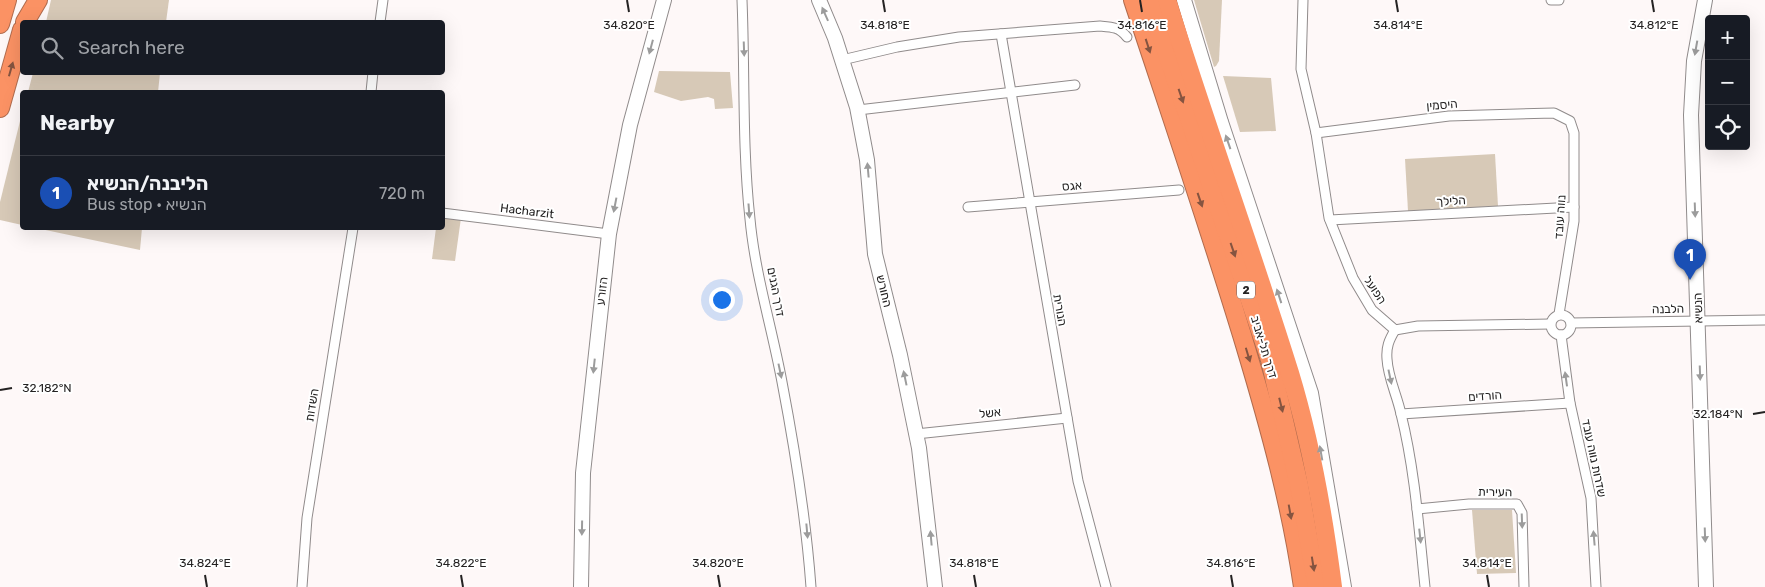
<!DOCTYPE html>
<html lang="en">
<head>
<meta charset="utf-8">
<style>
	body { margin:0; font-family:Rubik,Heebo,sans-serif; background:#242831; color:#f1f3f6 }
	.controls { position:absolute; right:15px; top:15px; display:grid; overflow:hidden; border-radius:5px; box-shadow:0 5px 20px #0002 }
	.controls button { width:45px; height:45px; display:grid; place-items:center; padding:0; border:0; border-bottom:1px solid #363941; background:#171b24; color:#f1f3f6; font:25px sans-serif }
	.you { position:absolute; left:721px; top:299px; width:18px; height:18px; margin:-12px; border:4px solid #fff; border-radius:50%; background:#1a73e8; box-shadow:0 0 0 8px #1a73e833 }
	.badge { display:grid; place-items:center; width:32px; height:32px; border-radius:50%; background:#ea580c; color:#fff; font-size:16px; font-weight:700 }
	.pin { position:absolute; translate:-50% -41px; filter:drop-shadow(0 1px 2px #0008) }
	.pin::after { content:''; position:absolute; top:26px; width:18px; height:15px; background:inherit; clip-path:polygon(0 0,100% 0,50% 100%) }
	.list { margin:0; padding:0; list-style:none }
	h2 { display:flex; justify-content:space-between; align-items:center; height:65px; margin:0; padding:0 20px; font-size:21px }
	h2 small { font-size:16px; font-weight:400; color:#9ea1a6 }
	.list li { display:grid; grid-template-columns:32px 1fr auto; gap:15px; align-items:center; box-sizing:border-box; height:75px; padding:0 20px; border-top:1px solid #363941 }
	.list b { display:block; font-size:19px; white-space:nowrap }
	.list p { margin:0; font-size:16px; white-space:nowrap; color:#9ea1a6 }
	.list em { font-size:16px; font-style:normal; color:#9ea1a6 }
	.icon { flex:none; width:28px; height:28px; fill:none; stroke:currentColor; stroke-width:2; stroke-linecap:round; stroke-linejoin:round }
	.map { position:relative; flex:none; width:1765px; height:587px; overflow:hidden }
	.search { position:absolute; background:#171b24; box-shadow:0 5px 20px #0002; left:20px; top:20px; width:425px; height:55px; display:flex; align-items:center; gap:12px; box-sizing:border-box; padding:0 18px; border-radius:5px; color:#9ea1a6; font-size:19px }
	.panel { position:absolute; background:#171b24; box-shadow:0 5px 20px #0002; left:20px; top:90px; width:425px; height:140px; border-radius:5px }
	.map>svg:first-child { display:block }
	.green { fill:#d7c9b7 }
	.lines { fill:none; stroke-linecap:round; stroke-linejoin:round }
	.street-casing { stroke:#908b8b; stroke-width:11 }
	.secondary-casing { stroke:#908b8b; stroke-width:16 }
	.highway-casing { stroke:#b06b4d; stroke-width:20 }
	.street { stroke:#fff; stroke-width:9 }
	.secondary { stroke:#fff; stroke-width:14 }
	.highway { stroke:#fb9264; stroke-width:18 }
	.oneway { fill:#9c9c9c }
	.oneway2 { fill:#855440 }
	.ticks { fill:none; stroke:#242222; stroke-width:2 }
	.labels { text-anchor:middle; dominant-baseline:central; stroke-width:4; stroke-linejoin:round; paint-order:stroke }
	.shield { fill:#fff; stroke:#666464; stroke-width:1 }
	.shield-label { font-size:11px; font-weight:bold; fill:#242222 }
	.street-label { font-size:12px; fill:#242222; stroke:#fff }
	.ticks-label { font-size:12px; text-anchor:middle; fill:#242222; stroke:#fff; stroke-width:4; stroke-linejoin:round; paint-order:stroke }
</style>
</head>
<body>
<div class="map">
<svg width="1765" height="587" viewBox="0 0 1765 587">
	<rect width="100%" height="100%" fill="#fef8f8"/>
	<g class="green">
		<polygon points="51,0 169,0 166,22 46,22"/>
		<polygon points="1194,0 1222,0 1219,61 1216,66 1214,67"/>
		<polygon points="659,71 730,72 733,108 715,109 714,99 708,97 681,101 654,92"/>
		<polygon points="33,73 33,72 160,73 158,92 28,92"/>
		<polygon points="1223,76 1271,78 1276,131 1240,132"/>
		<polygon points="22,113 22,225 0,220 0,202"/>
		<polygon points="1495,154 1498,206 1408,211 1405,159"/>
		<polygon points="443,216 461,218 455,261 432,259 436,228 442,228"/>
		<polygon points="36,228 142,228 140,250"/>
		<polygon points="1472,510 1512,510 1516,573 1477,574"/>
	</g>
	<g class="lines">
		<defs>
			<g id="street">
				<path d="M742,0C745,73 742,146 750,219C755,274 772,328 782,382C795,450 806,518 811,587"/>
				<polyline points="1303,0 1301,69 1316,133 1329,218 1353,278 1372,310 1395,330"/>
				<polyline points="1551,0 1559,0"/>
				<polyline points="380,22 383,0"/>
				<polyline points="1001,34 1078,481 1106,587"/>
				<path d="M842,60L897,47L959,37L1100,26C1112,27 1119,27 1127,37"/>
				<polyline points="371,92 373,72"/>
				<polyline points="858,110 1075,85"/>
				<polyline points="1316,133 1449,116 1554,113 1570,121 1574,133 1574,221 1559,314"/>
				<polyline points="968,207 1179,190"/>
				<polyline points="442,213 609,234"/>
				<polyline points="1330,220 1574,207"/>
				<circle cx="1561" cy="325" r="10"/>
				<polyline points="1571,323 1765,320"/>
				<path d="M1395,330C1389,340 1386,347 1387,359C1388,378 1397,395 1401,414C1415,470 1419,530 1425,587"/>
				<polyline points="1395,330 1418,326 1550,324"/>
				<polyline points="1561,335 1570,403 1591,498 1596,587"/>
				<polyline points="1401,414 1570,403"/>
				<polyline points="916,434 1067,418"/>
				<polyline points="1417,509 1469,504 1517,504 1522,513 1524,587"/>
				<polyline points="302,587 307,518 353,228"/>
			</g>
			<g id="secondary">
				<polyline points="819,0 835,38 857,107 867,160 875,254 900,355 919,448 935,587"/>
				<polyline points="1184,0 1221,122 1311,393 1344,587"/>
				<polyline points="1705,0 1694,61 1691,115 1706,587"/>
				<polyline points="581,587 583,473 609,234 630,125 664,0"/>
			</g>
			<g id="highway">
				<path d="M1133,0C1171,115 1210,229 1245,345C1269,425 1291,504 1303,587"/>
				<polyline points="1149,0 1270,360 1299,485 1317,587"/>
				<path d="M1167,0C1206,125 1251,248 1290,373C1311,442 1324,516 1333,587"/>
				<polyline points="25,22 38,0"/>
				<polyline points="0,24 7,0"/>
				<polyline points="0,108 22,30"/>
			</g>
		</defs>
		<use href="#street" class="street-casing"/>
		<use href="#secondary" class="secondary-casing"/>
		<use href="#highway" class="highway-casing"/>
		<use href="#street" class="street"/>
		<use href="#secondary" class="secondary"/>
		<use href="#highway" class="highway"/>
	</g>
	<defs><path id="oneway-solid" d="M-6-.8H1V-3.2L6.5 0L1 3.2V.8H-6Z" transform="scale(1.25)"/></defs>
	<g class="oneway">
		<use href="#oneway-solid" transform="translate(825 14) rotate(-114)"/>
		<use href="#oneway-solid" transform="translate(651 47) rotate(105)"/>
		<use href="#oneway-solid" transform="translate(1696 48) rotate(100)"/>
		<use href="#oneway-solid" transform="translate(744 49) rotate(88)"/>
		<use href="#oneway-solid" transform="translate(1228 142) rotate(-109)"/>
		<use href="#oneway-solid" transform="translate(868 170) rotate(-95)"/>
		<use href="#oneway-solid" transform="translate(615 205) rotate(101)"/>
		<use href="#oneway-solid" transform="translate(1695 210) rotate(88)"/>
		<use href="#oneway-solid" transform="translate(749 211) rotate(86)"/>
		<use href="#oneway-solid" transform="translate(1279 296) rotate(-108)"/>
		<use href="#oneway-solid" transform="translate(594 366) rotate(96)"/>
		<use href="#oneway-solid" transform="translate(780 371) rotate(78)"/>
		<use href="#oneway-solid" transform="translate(1700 373) rotate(88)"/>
		<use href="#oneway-solid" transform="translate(1390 377) rotate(78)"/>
		<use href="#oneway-solid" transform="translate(905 378) rotate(-102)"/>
		<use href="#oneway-solid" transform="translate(1566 379) rotate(-98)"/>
		<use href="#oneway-solid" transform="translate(1321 453) rotate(-100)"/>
		<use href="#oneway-solid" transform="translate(1522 521) rotate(88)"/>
		<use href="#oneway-solid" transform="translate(582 528) rotate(91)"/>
		<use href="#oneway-solid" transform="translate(807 531) rotate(85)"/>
		<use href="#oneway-solid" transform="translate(1705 535) rotate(88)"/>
		<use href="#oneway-solid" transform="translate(1420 536) rotate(84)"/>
		<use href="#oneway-solid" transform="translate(931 538) rotate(-95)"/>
		<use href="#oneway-solid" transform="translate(1594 538) rotate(-95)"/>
	</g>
	<g class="oneway2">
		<use href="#oneway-solid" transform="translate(1148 46) rotate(72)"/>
		<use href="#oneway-solid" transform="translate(11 69) rotate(-74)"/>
		<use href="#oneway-solid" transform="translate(1181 96) rotate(71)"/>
		<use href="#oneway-solid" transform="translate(1200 200) rotate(71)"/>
		<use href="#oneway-solid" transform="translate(1233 250) rotate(71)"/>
		<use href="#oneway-solid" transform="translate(1248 355) rotate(73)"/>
		<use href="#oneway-solid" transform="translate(1281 405) rotate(76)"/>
		<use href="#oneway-solid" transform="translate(1290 512) rotate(80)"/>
		<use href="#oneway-solid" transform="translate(1313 564) rotate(81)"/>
	</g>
	<path class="ticks" d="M627,0L629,12M883,0L885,12M1140,0L1142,12M1396,0L1398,12M1652,0L1654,12M0,390L12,388M1753,414L1765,412M205,575L207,587M461,575L463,587M718,575L720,587M974,575L976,587M1231,575L1233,587M1487,575L1489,587"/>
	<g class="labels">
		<rect class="shield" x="1237" y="281.5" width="18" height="17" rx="4"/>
		<g class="shield-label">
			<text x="1246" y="290">2</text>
		</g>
		<g class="street-label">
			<text transform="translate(1442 105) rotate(-5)">היסמין</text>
			<text transform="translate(1072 186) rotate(-5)">אגס</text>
			<text transform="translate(1451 201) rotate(-3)">הלילך</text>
			<text transform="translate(527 211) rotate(7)">Hacharzit</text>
			<text transform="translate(1560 217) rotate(-86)">נווה עובד</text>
			<text transform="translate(1375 290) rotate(56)">הפועל</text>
			<text transform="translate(602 291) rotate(-83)">הזורע</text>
			<text transform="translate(884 291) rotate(76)">החורש</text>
			<text transform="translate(776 292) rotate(79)">דרך הגנים</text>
			<text transform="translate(1698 308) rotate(-92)">הנשיא</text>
			<text transform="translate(1668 309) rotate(-1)">הלבנה</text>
			<text transform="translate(1060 310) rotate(80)">הנורית</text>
			<text transform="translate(1264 347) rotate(73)">דרך תל-אביב</text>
			<text transform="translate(1485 396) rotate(-4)">הורדים</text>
			<text transform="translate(312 405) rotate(-81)">השדות</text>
			<text transform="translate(990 413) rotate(-6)">אשל</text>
			<text transform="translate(1594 458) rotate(78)">שדרות נווה עובד</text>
			<text transform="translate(1495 492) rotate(1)">העירית</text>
		</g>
	</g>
	<g class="ticks-label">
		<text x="629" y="29">34.820°E</text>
		<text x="885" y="29">34.818°E</text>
		<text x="1142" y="29">34.816°E</text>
		<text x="1398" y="29">34.814°E</text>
		<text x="1654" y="29">34.812°E</text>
		<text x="47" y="392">32.182°N</text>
		<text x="1718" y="418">32.184°N</text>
		<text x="205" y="567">34.824°E</text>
		<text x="461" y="567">34.822°E</text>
		<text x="718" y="567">34.820°E</text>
		<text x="974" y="567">34.818°E</text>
		<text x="1231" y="567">34.816°E</text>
		<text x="1487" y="567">34.814°E</text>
	</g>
</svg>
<div class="controls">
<button>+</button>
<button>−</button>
<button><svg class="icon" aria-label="locate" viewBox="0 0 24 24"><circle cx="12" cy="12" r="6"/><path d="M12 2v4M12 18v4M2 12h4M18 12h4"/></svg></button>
</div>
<div class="you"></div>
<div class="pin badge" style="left:1690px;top:280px;background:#1a4fb4">1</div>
<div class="search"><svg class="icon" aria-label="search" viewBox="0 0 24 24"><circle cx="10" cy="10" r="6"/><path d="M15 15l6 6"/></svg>Search here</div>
<section class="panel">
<h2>Nearby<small></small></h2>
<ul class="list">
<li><span class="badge" style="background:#1a4fb4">1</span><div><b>הליבנה/הנשיא</b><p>Bus stop · הנשיא</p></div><em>720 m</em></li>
</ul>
</section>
</div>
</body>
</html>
